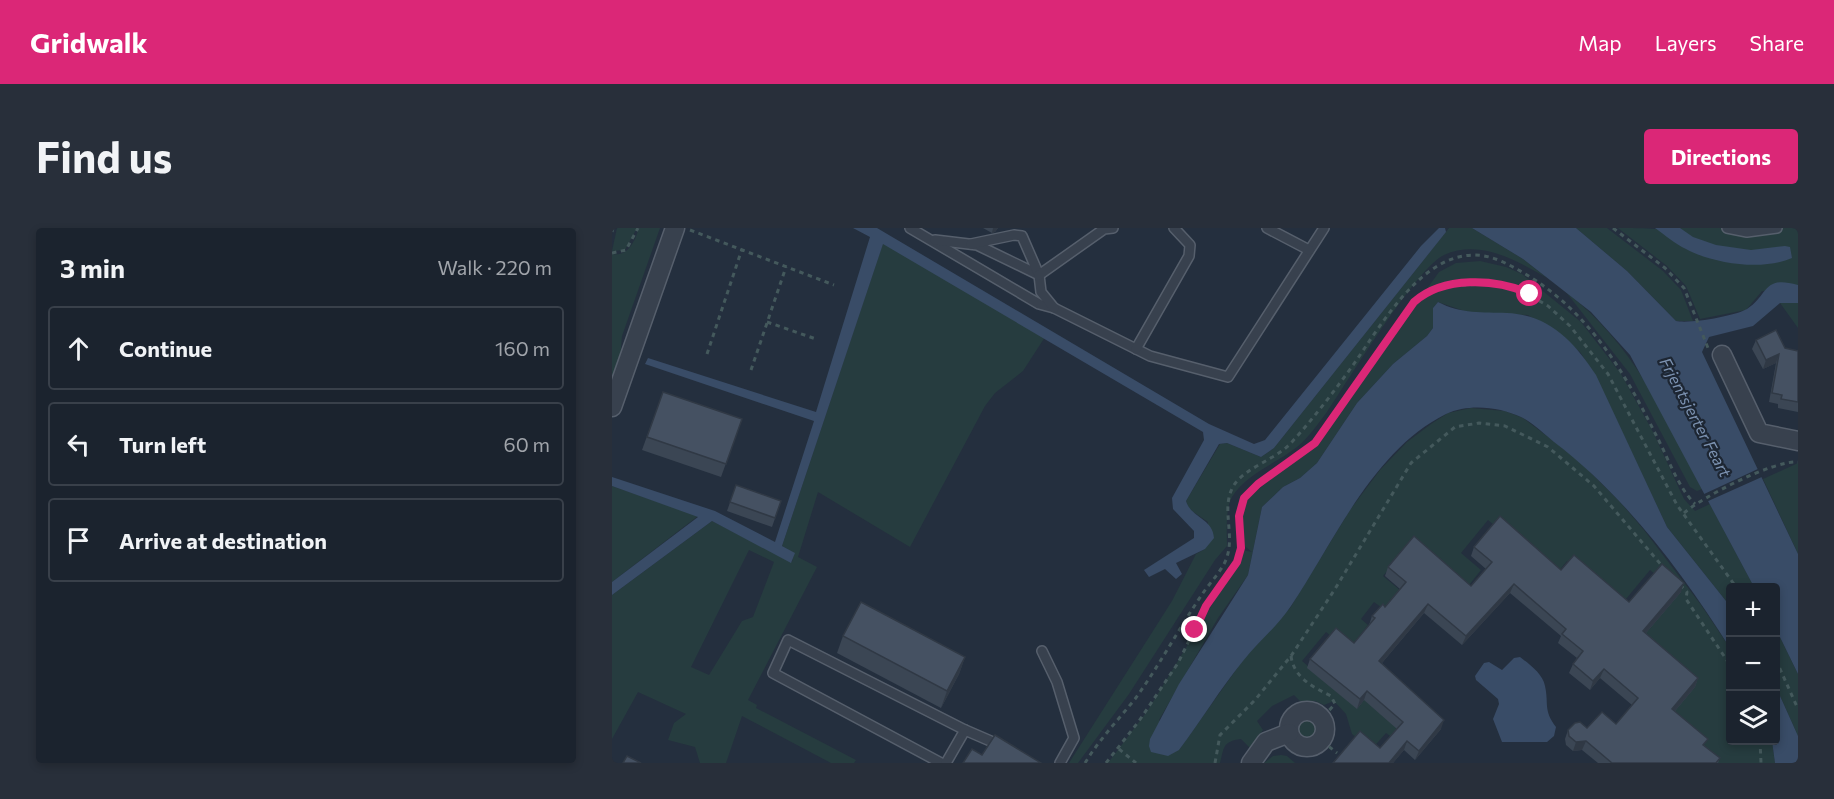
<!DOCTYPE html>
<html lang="en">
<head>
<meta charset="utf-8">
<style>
	body { margin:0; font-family:Commissioner,sans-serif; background:#282f3a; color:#f1f3f6 }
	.controls { position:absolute; right:18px; bottom:18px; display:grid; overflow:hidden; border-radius:6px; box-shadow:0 3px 9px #0003 }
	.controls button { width:54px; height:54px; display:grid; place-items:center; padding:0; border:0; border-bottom:2px solid #39404a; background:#1b232e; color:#f1f3f6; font:30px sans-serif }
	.stop { position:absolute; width:18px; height:18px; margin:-14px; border:4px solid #db2777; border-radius:50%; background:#fff }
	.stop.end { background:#db2777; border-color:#fff; box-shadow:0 2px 6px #0008 }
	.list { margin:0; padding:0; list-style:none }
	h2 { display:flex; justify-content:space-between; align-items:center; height:78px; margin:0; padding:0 24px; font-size:26px }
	h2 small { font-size:20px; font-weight:400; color:#a0a4aa }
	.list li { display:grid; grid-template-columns:39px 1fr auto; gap:18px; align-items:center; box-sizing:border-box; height:84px; margin:0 12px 12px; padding:0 12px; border:2px solid #39404a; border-radius:6px }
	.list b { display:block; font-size:22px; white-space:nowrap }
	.list em { font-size:20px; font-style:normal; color:#a0a4aa }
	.icon { flex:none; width:33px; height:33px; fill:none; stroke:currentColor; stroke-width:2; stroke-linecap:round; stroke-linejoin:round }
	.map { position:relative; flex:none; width:1186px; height:535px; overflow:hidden; border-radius:6px }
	header { display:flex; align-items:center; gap:36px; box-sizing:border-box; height:84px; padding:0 30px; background:#db2777; color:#fff }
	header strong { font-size:28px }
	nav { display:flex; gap:33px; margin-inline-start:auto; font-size:21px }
	.intro { display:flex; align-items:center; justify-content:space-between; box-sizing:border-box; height:144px; padding:0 36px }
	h1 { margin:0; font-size:42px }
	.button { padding:15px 27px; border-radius:6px; background:#db2777; color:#fff; font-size:21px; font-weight:700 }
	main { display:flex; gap:36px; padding:0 36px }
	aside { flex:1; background:#1b232e; border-radius:6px; box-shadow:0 3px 9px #0003 }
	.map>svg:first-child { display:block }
	.green { fill:#263c3f; fill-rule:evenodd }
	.water { fill:#394c67 }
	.pier { fill:#242f3e }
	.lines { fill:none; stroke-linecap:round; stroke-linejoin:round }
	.lane-casing { stroke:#565f6c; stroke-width:12 }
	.street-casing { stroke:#565f6c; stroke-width:21 }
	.path { stroke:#44595c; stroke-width:3; stroke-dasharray:4.5 4.5; stroke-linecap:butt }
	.lane { stroke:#38414e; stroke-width:9 }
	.street { stroke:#38414e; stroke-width:18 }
	.wall { fill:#3b4654 }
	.shaded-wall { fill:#303945 }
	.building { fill:#455162; stroke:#303945; stroke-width:1.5 }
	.route { stroke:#db2777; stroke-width:8 }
	.labels { text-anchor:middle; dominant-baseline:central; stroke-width:4.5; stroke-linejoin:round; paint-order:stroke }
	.water-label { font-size:16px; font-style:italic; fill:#7c92b1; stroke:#1d2633 }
</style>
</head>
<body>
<header>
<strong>Gridwalk</strong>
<nav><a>Map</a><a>Layers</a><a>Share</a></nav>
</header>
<div class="intro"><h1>Find us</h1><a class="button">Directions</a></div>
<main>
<aside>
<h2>3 min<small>Walk · 220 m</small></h2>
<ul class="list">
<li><svg class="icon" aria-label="ahead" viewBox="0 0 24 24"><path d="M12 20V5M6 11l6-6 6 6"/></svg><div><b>Continue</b></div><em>160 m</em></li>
<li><svg class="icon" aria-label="left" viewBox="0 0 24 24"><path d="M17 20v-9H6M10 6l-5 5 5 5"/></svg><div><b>Turn left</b></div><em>60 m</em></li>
<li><svg class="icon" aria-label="arrive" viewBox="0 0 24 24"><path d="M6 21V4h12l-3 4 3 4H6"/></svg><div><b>Arrive at destination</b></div></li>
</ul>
</aside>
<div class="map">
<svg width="1186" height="535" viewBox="0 0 1186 535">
	<rect width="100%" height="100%" fill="#242f3e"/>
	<g class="green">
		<polygon points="5,0 25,0 13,22 0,23"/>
		<path d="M27,0H48L10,108L8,132L0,156V26C16,29 23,13 27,0Z"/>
		<path d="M837,0H860L911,31L935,50C904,32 868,11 832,27C804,40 736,153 715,184C706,196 696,210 685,219C665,235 634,246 620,269C613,282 615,304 615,318L603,332L517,466L466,535H457L560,373L584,326L593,321L596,294L577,281L574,273L608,216L615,215L649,229L662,220Z"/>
		<polygon points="964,0 995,0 1051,43 1069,62 1081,93 1064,93 1015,43"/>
		<path d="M1006,0C1017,0 1034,0 1044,1C1068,10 1084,37 1113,27L1055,0H1186V62L1150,63L1134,82L1088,91L1074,58L1055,38Z"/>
		<path d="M271,15L433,109L411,143L383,165L373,178L298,319L206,264L186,329L205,339L136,472L145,477L144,480L244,532L242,535H219L130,488L114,535H88L83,519L56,512L62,495L74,486L26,464L0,511V367L100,293L180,334L182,325L170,318ZM137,322L162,334L141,389L130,393L97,447L79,439Z"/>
		<path d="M868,33L894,39L910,46L969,94L1009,146L1041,204L1072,271L1083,283L1098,276L1142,359H1118V378L1055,299L983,147L968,124L916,87L858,85L826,74L821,80V100L815,108L781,136L745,175L705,235L688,250L671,259L650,279L636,347L606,390L547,492L567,522L631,432L678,380L738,282L768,242L795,214L819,196L836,185L859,180L893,183L911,190L964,230L1008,274L1032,302L1089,377L1118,420V512L1160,513L1163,535H1096L1062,495L1027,403L1061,361L1038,342L1009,377L955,333L933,360L929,336L876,292L849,325L869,342L846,371L796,317L771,348L789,363L773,382L762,374L749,391L756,397L736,422L714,404L690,433L742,477L749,469L790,502L782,511L774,505L759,522L740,506L734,486L722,473L712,477L703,473H688L682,467L660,478L645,493L651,502L638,520L629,511C610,513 612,521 608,535H496L536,482L623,339L626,321L640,324L629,315L632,274L707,210L827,44L844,35Z"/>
		<path d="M954,64C1024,119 1050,184 1090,261L1085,263L1078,259L1018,146Z"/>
		<polygon points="1178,73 1186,75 1186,100 1168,75"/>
		<polygon points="1186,235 1186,326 1151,251"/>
		<polygon points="0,258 86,288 0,354"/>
		<polygon points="1164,401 1186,446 1186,508 1164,459"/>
		<circle cx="695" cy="500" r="10"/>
		<polygon points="669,527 675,528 683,535 652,535 661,528"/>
	</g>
	<g class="water">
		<path d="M241,0H265L597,196L642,216L653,212L809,18L827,0H833L834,4L662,220L649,229L615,215L607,216L574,273C579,290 601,290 602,310L593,321L564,335L570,346L564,351L553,341L537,349L532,342L582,310V303L561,281L560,270L592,212L591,204L271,16L170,318L183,325L179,335L100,293L0,367V354L86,289L0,258V249L103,283L163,314L202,193L33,136L36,130L204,184L258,9Z"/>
		<path d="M860,0H964L1015,43L1064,93C1078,96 1123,88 1135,81C1157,67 1150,47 1186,57V75H1168L1141,98L1097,109L1090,124L1186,326V446L1164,401V359H1142L1018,127L979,84L911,31Z"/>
		<path d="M1043,0H1068L1081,9L1104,17L1139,22L1173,18L1178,19L1180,30C1151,43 1102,36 1074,21C1063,16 1053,7 1043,0Z"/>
		<path d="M826,74C849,86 871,84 895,85C938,87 962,114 984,147L1055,299L1118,378V420C1071,345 1013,268 942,214C932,206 921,195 909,189C888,179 857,175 834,186C761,222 722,314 679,378C665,399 646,414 631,433C608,461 589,493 567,522L556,528L539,524L537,518L538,511L567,456L636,347L650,279L671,259L688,250L705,235L745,175L781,136L815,108L821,100V80Z"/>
		<path d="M908,429C917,436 931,446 933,458C937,476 931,482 944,499L942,508L935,514H890L881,491L887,476L886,471L864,452L863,448L872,435L877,434L890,442L902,430Z"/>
		<polygon points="1164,459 1186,508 1186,535 1163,535 1160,513 1164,512"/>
	</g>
	<polygon class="pier" points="1148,240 1152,248 1094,274 1090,267"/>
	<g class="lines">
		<defs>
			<g id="lane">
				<polyline points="298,0 427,76 442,80 538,128 616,149 712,0"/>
				<polyline points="655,0 697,22"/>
				<polyline points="1115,0 1135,4 1165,0"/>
				<polyline points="323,12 365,17 427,47"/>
				<polyline points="359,16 402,7 410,8 427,47 429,64 442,80"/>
				<polyline points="427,47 492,1 501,0"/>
				<polyline points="524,121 577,28 578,17 562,0"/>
				<polyline points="430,423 445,454 462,510 448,535"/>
				<polyline points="329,535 161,445 176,412 353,502 390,518"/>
				<polyline points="334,535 353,502"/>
			</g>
			<g id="street">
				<polyline points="1110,127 1147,205 1186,213"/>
				<polyline points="0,179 63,0"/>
				<circle cx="695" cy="501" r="18"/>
				<polyline points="639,535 654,514 677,505"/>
			</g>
		</defs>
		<use href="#lane" class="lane-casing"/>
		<use href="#street" class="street-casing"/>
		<g class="path">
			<polyline points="1001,0 1053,40 1072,60 1096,120"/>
			<polyline points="78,2 222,57"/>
			<polyline points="0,4 1,0"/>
			<polyline points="0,25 14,22 26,0"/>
			<polyline points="155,94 204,111"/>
			<polyline points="95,126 130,21"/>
			<polyline points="139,142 174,39"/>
			<path d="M1072,285C1090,269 1162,232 1186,234"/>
			<polyline points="1068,357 1075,364 1074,371 1118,437"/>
			<path d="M679,428C682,450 701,459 719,468L723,476L710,490"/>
			<polyline points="1164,432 1186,481"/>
			<polyline points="1148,512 1149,535"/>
			<polyline points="710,513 725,525"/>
			<polyline points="507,521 524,535"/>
			<path d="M473,535C487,512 506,492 523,471C547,438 566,402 589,368C596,357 606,347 612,336C626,310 607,281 622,257C634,239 663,232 679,215C701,191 720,166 739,140C772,94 821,1 891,34C967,70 1007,133 1043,205C1055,227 1065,258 1083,276"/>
			<polyline points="494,535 527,493 566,435 594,378 625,334 629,320 627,288 632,270 668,239 703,215 793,84 814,63 824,59 869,56 907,61 936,78 958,98 996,146 1065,277 1124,359"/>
			<polyline points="603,535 608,507 643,472 679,428 723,361 799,235 843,199 867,195 893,198 936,219 982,258 1051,339"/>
		</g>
		<use href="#lane" class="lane"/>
		<use href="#street" class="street"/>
	</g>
	<g class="wall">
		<polygon points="371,0 386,0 383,4 380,5"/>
		<polygon points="1144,112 1173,120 1186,123 1186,184 1166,180 1166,176 1157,174 1164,135 1151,141 1140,121"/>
		<polygon points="51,164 130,191 109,249 30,222"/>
		<polygon points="124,257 169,273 160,299 115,283"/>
		<polygon points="862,319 949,342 1017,374 1069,364 1034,405 1086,450 1083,459 1063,483 1093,518 1108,530 1106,535 986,535 970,522 961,523 954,517 953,511 956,502 975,500 1004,496 1020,477 988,450 978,462 957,445 961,436 965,430 946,415 949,408 898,365 850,417 812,385 770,435 829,501 803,532 792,522 781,535 721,535 768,520 785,501 752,472 745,481 695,440 698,431 742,415 757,397 760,388 773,379 788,361 773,348 776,339 859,358 874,341 859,328"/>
		<polygon points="231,408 353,429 347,446 329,480 225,425"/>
	</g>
	<g class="shaded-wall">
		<polygon points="381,0 386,0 383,4 380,5"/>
		<polygon points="1167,126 1164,135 1151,141 1154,132"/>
		<polygon points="1072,355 1069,364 1028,412 1031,403"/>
		<polygon points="902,356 898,365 850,417 854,408"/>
		<polygon points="816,376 812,385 764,442 767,433"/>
		<polygon points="353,429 347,446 329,480 335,463"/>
		<polygon points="992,441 988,450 978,462 981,453"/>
		<polygon points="1086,450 1083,459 1057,490 1060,481"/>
		<polygon points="755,463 752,472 745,481 748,471"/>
		<polygon points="832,492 829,501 803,532 807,523"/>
		<polygon points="795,513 792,522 781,535 777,535"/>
		<polygon points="974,513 970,522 961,523 964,514"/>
	</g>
	<g class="building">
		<polygon points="1164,102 1173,120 1186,123 1186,174 1169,171 1170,167 1160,165 1167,126 1154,132 1144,112"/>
		<polygon points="51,164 130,191 114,236 35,209"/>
		<polygon points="124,257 169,273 163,290 118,274"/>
		<polygon points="888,288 949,342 962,327 1017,374 1050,336 1072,355 1031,403 1086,450 1060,481 1096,511 1091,517 1108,530 1104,535 1000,535 974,513 964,514 957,508 956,502 963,495 968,494 975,500 990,484 1004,496 1026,470 992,441 981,453 961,436 971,423 950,406 954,401 902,356 854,408 816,376 767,433 832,492 807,523 795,513 777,535 721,535 748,503 768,520 791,494 755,463 748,471 698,431 724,400 742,415 763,390 760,388 771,376 773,379 794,354 776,339 802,308 859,358 880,334 862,319"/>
		<polygon points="249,374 353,429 335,463 231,408"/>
		<polygon points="383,507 429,535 351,535 360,521 370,527"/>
		<polygon points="15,528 29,535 11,535"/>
	</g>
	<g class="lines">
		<path class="route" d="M583,402L594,378L625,334L629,320L627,288L632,270L646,256L703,215L802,74C831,48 884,50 918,66"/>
	</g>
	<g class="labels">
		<g class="water-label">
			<text transform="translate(1084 189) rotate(62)">Frjentsjerter Feart</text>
		</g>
	</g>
</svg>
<div class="controls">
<button>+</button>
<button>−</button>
<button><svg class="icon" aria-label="layers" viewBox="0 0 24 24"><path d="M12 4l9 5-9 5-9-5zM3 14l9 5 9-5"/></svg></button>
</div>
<div class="stop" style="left:918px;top:66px"></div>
<div class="stop end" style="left:583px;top:402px"></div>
</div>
</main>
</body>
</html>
